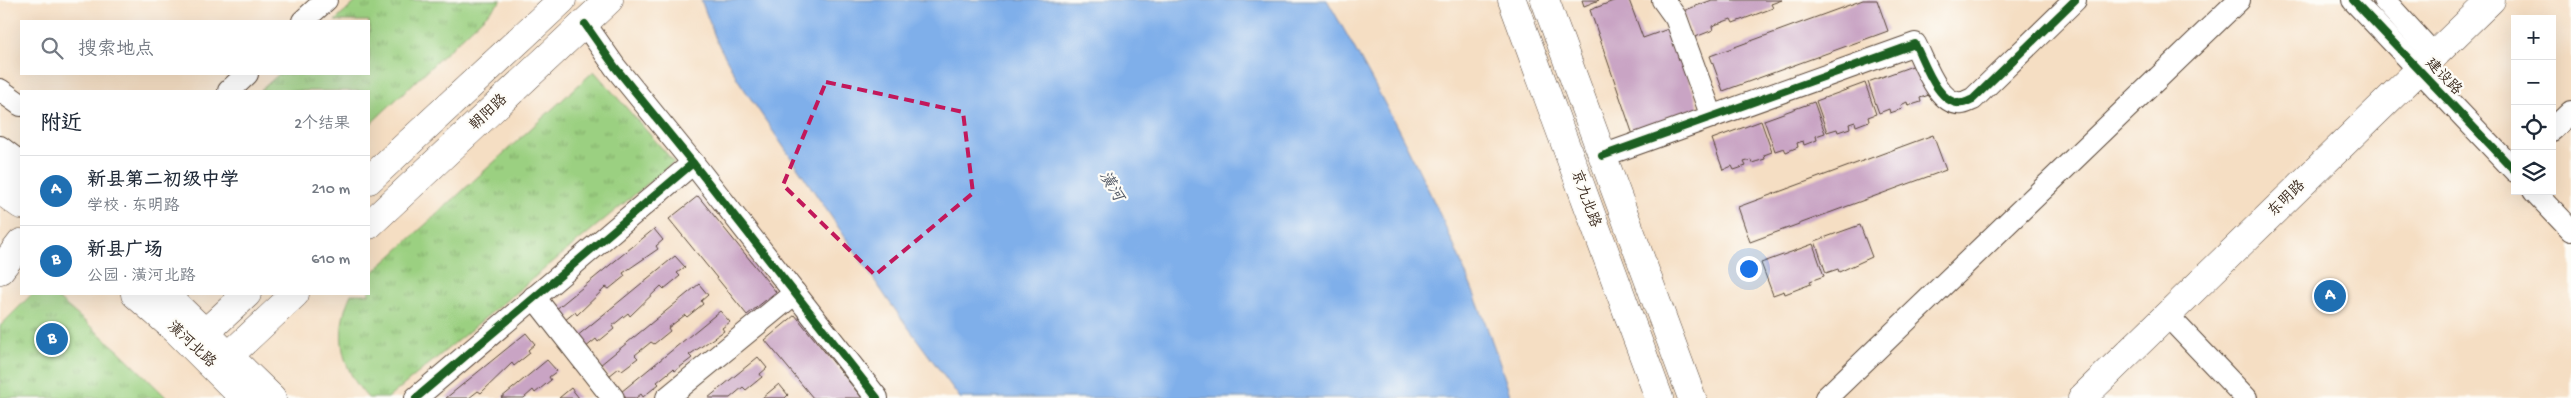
<!DOCTYPE html>
<html lang="zh">
<head>
<meta charset="utf-8">
<style>
	body { margin:0; font-family:"Gochi Hand","LXGW WenKai TC",sans-serif; background:#f6f6f7; color:#1f2937 }
	.controls { position:absolute; right:15px; top:15px; display:grid; overflow:hidden; border-radius:0px; box-shadow:0 5px 20px #0002 }
	.controls button { width:45px; height:45px; display:grid; place-items:center; padding:0; border:0; border-bottom:1px solid #e0e1e3; background:#fff; color:#1f2937; font:25px sans-serif }
	.you { position:absolute; left:1748px; top:268px; width:18px; height:18px; margin:-12px; border:4px solid #fff; border-radius:50%; background:#1a73e8; box-shadow:0 0 0 8px #1a73e833 }
	.badge { display:grid; place-items:center; width:32px; height:32px; border-radius:50%; background:#1f6fb2; color:#fff; font-size:16px; font-weight:700 }
	.pin { position:absolute; translate:-50% -50%; border:2px solid #fff; box-shadow:0 1px 5px #0006 }
	.list { margin:0; padding:0; list-style:none }
	h2 { display:flex; justify-content:space-between; align-items:center; height:65px; margin:0; padding:0 20px; font-size:21px }
	h2 small { font-size:16px; font-weight:400; color:#747a83 }
	.list li { display:grid; grid-template-columns:32px 1fr auto; gap:15px; align-items:center; box-sizing:border-box; height:70px; padding:0 20px; border-top:1px solid #e0e1e3 }
	.list b { display:block; font-size:19px; white-space:nowrap }
	.list p { margin:0; font-size:16px; white-space:nowrap; color:#747a83 }
	.list em { font-size:16px; font-style:normal; color:#747a83 }
	.icon { flex:none; width:28px; height:28px; fill:none; stroke:currentColor; stroke-width:2; stroke-linecap:round; stroke-linejoin:round }
	.map { position:relative; flex:none; width:2571px; height:398px; overflow:hidden }
	.search { position:absolute; background:#fff; box-shadow:0 5px 20px #0002; left:20px; top:20px; width:350px; height:55px; display:flex; align-items:center; gap:12px; box-sizing:border-box; padding:0 18px; border-radius:0px; color:#747a83; font-size:19px }
	.panel { position:absolute; background:#fff; box-shadow:0 5px 20px #0002; left:20px; top:90px; width:350px; height:205px; border-radius:0px }
	.map>svg:first-child { display:block }
	.park { fill:url(#park-tufts); stroke:#6b7d50 }
	.water { fill:#7fafea; stroke:#5d6c84 }
	.building { fill:#c9a4c4 }
	.lines { fill:none; stroke-linecap:round; stroke-linejoin:round }
	.minor-casing { stroke:#574537; stroke-width:24 }
	.major-casing { stroke:#574537; stroke-width:29 }
	.minor { stroke:#fff; stroke-width:22 }
	.major { stroke:#fff; stroke-width:28 }
	.cycleway-casing { stroke:#fdfcf7; stroke-width:11 }
	.cycleway { stroke:#1b5e20; stroke-width:8 }
	.marked { fill:none; stroke:#c2185b; stroke-width:4; stroke-dasharray:10 6; stroke-linejoin:round }
	.labels { text-anchor:middle; dominant-baseline:central; stroke-width:4.5; stroke-linejoin:round; paint-order:stroke }
	.street-label { font-size:15px; fill:#3b2a1e; stroke:#fdfcf7 }
	.water-label { font-size:16px; font-style:italic; fill:#535965; stroke:#fdfcf7 }
</style>
</head>
<body>
<div class="map">
<svg width="2571" height="398" viewBox="0 0 2571 398">
	<defs>
		<pattern id="park-tufts" width="24" height="20" patternUnits="userSpaceOnUse" patternTransform="scale(1.25)"><rect width="24" height="20" fill="#9bd081"/><path d="M3 7l-1-3M5 7V3M7 7l1-3M15 17l-1-3M17 17v-4M19 17l1-3" fill="none" stroke="#80a969"/></pattern>
	</defs>
	<rect width="100%" height="100%" fill="#fdfcf7"/>
	<filter id="ink" filterUnits="userSpaceOnUse"><feTurbulence type="fractalNoise" baseFrequency=".02" numOctaves="2"/><feDisplacementMap in="SourceGraphic" scale="10" xChannelSelector="R" yChannelSelector="G"/><feConvolveMatrix kernelMatrix="1 2 1 2 8 2 1 2 1" color-interpolation-filters="sRGB"/></filter>
	<filter id="wash" filterUnits="userSpaceOnUse"><feTurbulence type="fractalNoise" baseFrequency=".0096" numOctaves="4" result="noise"/><feDisplacementMap in="SourceGraphic" scale="20" xChannelSelector="R" yChannelSelector="G"/><feGaussianBlur stdDeviation="1.12" result="paint"/><feColorMatrix in="noise" values="0 0 0 0 0 0 0 0 0 0 0 0 0 0 0 0 0 1.4 0 .05"/><feComposite in="paint" operator="in"/></filter>
	<g filter="url(#wash)">
		<rect width="100%" height="100%" fill="#f5dec3"/>
		<g class="park">
			<polygon points="358,0 502,0 369,125 369,91 260,91 279,74 369,74 369,21 335,21"/>
			<path d="M594,71L674,162L388,398H368C340,368 334,331 351,294H369V276Z"/>
			<polygon points="32,294 53,294 119,351 167,398 0,398 0,326"/>
		</g>
		<path class="water" d="M701,0H1327C1400,126 1468,258 1511,398H960L888,300L738,80L717,42Z"/>
		<g id="blocks">
			<g class="building">
				<polygon points="1582,0 1599,0 1584,6"/>
				<polygon points="1616,0 1629,0 1643,38 1671,28 1700,111 1633,135 1590,10"/>
				<polygon points="1712,0 1782,0 1771,4 1773,8 1733,23 1731,19 1712,26 1713,30 1693,38 1683,11"/>
				<polygon points="1863,0 1877,0 1888,31 1723,91 1710,56"/>
				<polygon points="1918,64 1929,95 1920,98 1921,102 1908,106 1907,102 1901,105 1902,109 1890,113 1889,109 1879,113 1868,82"/>
				<polygon points="1865,83 1876,114 1868,117 1869,121 1856,126 1855,122 1849,124 1850,128 1838,132 1837,129 1827,132 1816,101"/>
				<polygon points="1814,102 1825,133 1816,136 1817,140 1804,145 1803,141 1797,143 1798,147 1786,152 1784,148 1775,151 1764,120"/>
				<polygon points="1761,121 1772,152 1764,155 1765,159 1752,163 1751,160 1744,162 1746,166 1734,170 1732,166 1723,170 1712,139"/>
				<polygon points="1933,135 1946,170 1750,242 1738,207"/>
				<polygon points="698,196 776,292 747,315 669,219"/>
				<polygon points="1860,225 1872,257 1839,272 1838,269 1826,273 1815,241"/>
				<polygon points="654,229 663,240 656,246 658,249 623,273 625,276 609,289 606,287 577,315 575,312 564,321 555,310"/>
				<polygon points="1813,244 1824,276 1810,281 1811,284 1785,294 1784,291 1773,295 1761,263"/>
				<polygon points="675,256 685,267 677,273 680,276 664,289 661,286 630,316 628,313 612,326 614,329 598,342 596,339 585,348 576,337"/>
				<polygon points="699,284 708,295 701,301 703,304 687,317 685,315 668,328 670,331 654,344 651,342 635,355 638,358 622,370 619,368 609,376 600,365"/>
				<polygon points="720,311 730,322 722,328 724,331 689,355 692,358 675,371 673,369 657,382 659,384 643,397 641,394 636,398 626,398 621,392"/>
				<polygon points="795,315 862,398 813,398 765,340"/>
				<polygon points="526,333 535,344 528,350 530,353 514,366 512,363 481,393 478,391 469,398 446,398"/>
				<polygon points="758,357 767,368 760,374 762,377 746,390 743,387 730,398 708,398"/>
				<polygon points="547,360 557,371 549,377 551,380 535,393 533,390 524,398 501,398"/>
				<polygon points="779,384 788,395 785,398 762,398"/>
				<polygon points="571,388 579,398 559,398"/>
			</g>
		</g>
	</g>
	<g filter="url(#ink)">
		<use href="#blocks" fill-opacity="0" stroke="#574537" stroke-width="1"/>
		<g class="lines">
			<defs>
				<g id="minor">
					<polyline points="1663,0 1676,18 1712,117"/>
					<polyline points="2353,0 2515,171"/>
					<polyline points="2384,0 2434,55"/>
					<polyline points="303,21 326,0"/>
					<polyline points="585,24 615,67 693,163 877,398"/>
					<polyline points="0,90 21,105"/>
					<polyline points="229,91 247,74"/>
					<polyline points="2552,130 2571,112"/>
					<polyline points="0,147 21,163"/>
					<path d="M1602,156L1915,44C1924,61 1938,106 1962,103C1965,103 1970,100 1973,99L2075,0"/>
					<polyline points="2534,191 2571,230"/>
					<polyline points="534,297 613,398"/>
					<polyline points="2167,315 2246,398"/>
					<polyline points="416,398 693,163"/>
					<polyline points="667,398 795,293"/>
					<polyline points="1826,398 2239,0"/>
				</g>
				<g id="major">
					<polyline points="1512,0 1659,398"/>
					<polyline points="1545,0 1692,398"/>
					<polyline points="0,167 21,181"/>
					<polyline points="369,180 562,0"/>
					<polyline points="0,190 21,205"/>
					<polyline points="369,225 609,0"/>
					<polyline points="0,270 21,243"/>
					<polyline points="135,294 176,330 244,398"/>
					<polyline points="165,294 272,398"/>
					<polyline points="193,344 247,294"/>
					<polyline points="217,367 295,294"/>
					<polyline points="2082,398 2491,0"/>
				</g>
			</defs>
			<use href="#minor" class="minor-casing"/>
			<use href="#major" class="major-casing"/>
			<use href="#minor" class="minor"/>
			<use href="#major" class="major"/>
			<defs>
				<g id="cycleway">
					<polyline points="2353,0 2515,171"/>
					<polyline points="585,24 615,67 693,163 877,398"/>
					<path d="M1602,156L1915,44C1924,61 1938,106 1962,103C1965,103 1970,100 1973,99L2075,0"/>
					<polyline points="416,398 693,163"/>
				</g>
			</defs>
			<use href="#cycleway" class="cycleway-casing"/>
			<use href="#cycleway" class="cycleway"/>
		</g>
	</g>
	<path class="marked" d="M826,82L963,112L973,193L875,275L783,185Z"/>
	<g class="labels">
		<g class="street-label">
			<text transform="translate(2443 77) rotate(46)">建设路</text>
			<text transform="translate(489 113) rotate(-43)">朝阳路</text>
			<text transform="translate(1585 199) rotate(70)">京九北路</text>
			<text transform="translate(2287 199) rotate(-44)">东明路</text>
			<text transform="translate(191 345) rotate(43)">潢河北路</text>
		</g>
		<g class="water-label">
			<text transform="translate(1110 187) rotate(59)">潢河</text>
		</g>
	</g>
</svg>
<div class="controls">
<button>+</button>
<button>−</button>
<button><svg class="icon" aria-label="locate" viewBox="0 0 24 24"><circle cx="12" cy="12" r="6"/><path d="M12 2v4M12 18v4M2 12h4M18 12h4"/></svg></button>
<button><svg class="icon" aria-label="layers" viewBox="0 0 24 24"><path d="M12 4l9 5-9 5-9-5zM3 14l9 5 9-5"/></svg></button>
</div>
<div class="you"></div>
<div class="pin badge" style="left:2330px;top:296px">A</div>
<div class="pin badge" style="left:52px;top:339px">B</div>
<div class="search"><svg class="icon" aria-label="search" viewBox="0 0 24 24"><circle cx="10" cy="10" r="6"/><path d="M15 15l6 6"/></svg>搜索地点</div>
<section class="panel">
<h2>附近<small>2个结果</small></h2>
<ul class="list">
<li><span class="badge">A</span><div><b>新县第二初级中学</b><p>学校 · 东明路</p></div><em>210 m</em></li>
<li><span class="badge">B</span><div><b>新县广场</b><p>公园 · 潢河北路</p></div><em>610 m</em></li>
</ul>
</section>
</div>
</body>
</html>
